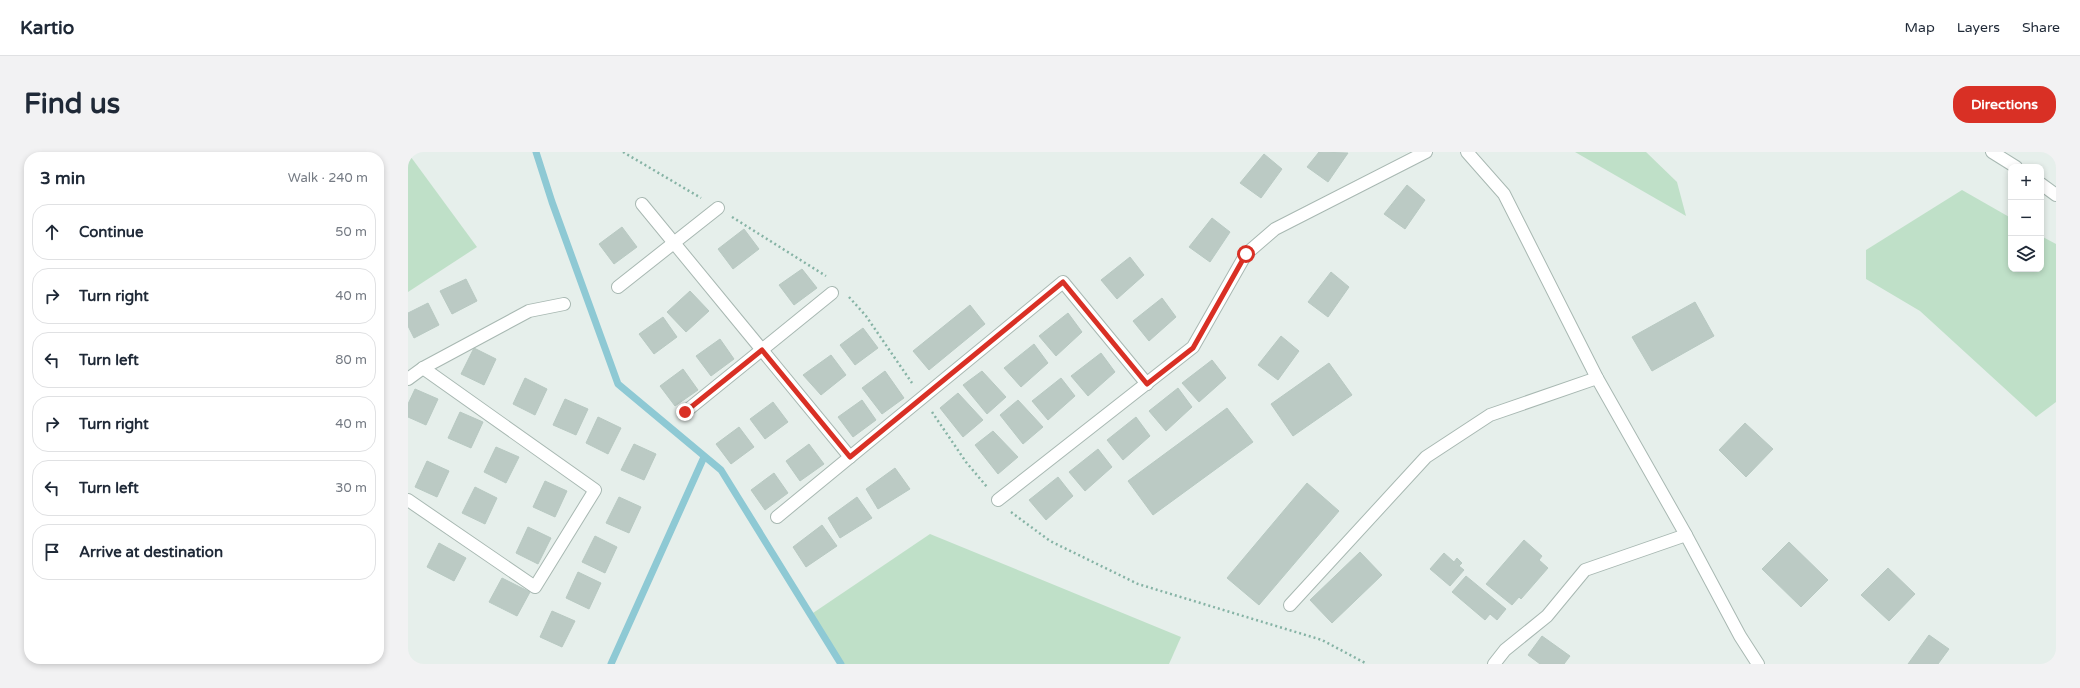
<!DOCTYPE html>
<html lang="en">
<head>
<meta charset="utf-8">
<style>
	body { margin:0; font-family:"Varela Round",sans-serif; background:#f2f2f3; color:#1f2937 }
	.controls { position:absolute; right:12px; top:12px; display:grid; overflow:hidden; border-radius:8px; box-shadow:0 2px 6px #0003 }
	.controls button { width:36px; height:36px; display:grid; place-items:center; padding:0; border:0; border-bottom:1px solid #e0e1e3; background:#fff; color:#1f2937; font:20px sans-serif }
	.stop { position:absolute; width:12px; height:12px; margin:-9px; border:3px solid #d93025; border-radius:50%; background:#fff }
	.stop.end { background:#d93025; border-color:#fff; box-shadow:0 1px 4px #0008 }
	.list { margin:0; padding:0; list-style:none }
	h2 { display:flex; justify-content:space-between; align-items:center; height:52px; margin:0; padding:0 16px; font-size:17px }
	h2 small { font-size:13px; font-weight:400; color:#747a83 }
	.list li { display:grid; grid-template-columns:26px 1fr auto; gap:12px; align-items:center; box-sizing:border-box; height:56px; margin:0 8px 8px; padding:0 8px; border:1px solid #e0e1e3; border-radius:16px }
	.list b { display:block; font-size:15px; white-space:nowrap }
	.list em { font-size:13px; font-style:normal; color:#747a83 }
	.icon { flex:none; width:22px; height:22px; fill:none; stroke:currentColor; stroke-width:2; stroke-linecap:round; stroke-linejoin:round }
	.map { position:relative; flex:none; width:1648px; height:512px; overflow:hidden; border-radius:16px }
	header { display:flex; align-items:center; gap:24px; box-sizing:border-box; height:56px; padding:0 20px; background:#fff; border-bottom:1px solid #e0e1e3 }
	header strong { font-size:19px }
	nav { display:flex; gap:22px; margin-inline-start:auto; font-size:14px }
	.intro { display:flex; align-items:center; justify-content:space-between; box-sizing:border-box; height:96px; padding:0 24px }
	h1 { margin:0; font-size:28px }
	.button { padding:10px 18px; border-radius:16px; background:#d93025; color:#fff; font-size:14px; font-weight:700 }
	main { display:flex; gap:24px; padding:0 24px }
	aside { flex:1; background:#fff; border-radius:16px; box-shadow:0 2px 6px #0003 }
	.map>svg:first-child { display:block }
	.green { fill:#bfe0c8 }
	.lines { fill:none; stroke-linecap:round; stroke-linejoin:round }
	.stream { stroke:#8ec9d4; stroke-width:7 }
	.building { fill:#bbcac4; stroke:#b8c9c2 }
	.minor-casing { stroke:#a8b8b2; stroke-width:14 }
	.path { stroke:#86b3a5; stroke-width:2.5; stroke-dasharray:2 3; stroke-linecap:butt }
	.minor { stroke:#fff; stroke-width:12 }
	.route { stroke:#d93025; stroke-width:5 }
</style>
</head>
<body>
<header>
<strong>Kartio</strong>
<nav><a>Map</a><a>Layers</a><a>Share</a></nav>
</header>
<div class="intro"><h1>Find us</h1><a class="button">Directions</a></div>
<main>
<aside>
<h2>3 min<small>Walk · 240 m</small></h2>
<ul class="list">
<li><svg class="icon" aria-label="ahead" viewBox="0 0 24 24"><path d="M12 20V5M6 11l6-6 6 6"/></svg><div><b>Continue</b></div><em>50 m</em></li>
<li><svg class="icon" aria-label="right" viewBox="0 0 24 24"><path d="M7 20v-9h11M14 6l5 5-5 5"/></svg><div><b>Turn right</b></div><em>40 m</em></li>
<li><svg class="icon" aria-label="left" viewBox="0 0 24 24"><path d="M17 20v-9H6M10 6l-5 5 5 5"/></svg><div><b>Turn left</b></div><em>80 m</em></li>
<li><svg class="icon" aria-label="right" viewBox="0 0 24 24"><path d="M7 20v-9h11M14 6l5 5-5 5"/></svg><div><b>Turn right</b></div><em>40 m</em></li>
<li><svg class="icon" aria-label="left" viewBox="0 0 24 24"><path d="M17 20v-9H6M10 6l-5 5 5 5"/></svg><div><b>Turn left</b></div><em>30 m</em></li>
<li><svg class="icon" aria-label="arrive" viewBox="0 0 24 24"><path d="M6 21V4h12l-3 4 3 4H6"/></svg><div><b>Arrive at destination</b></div></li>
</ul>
</aside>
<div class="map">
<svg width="1648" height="512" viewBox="0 0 1648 512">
	<rect width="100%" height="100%" fill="#e6efeb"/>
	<g class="green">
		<polygon points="1167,0 1238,0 1269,30 1278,64"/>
		<polygon points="0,1 69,95 0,140"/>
		<polygon points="1554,38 1603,66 1603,117 1633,117 1633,84 1648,92 1648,250 1628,265 1512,159 1458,127 1458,98"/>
		<polygon points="522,382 773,485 761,512 435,512 405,461"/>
	</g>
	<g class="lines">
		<g class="stream">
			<polyline points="128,0 144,50 210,232 313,318 433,512"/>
			<polyline points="203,512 296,305"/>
		</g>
	</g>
	<g class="building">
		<polygon points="911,0 940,1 920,30 899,15"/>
		<polygon points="856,2 874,17 853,46 832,31"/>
		<polygon points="999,33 1017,48 997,77 976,62"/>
		<polygon points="804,66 822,80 802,110 781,95"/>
		<polygon points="214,75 229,95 206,112 191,92"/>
		<polygon points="336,77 351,97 325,117 310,97"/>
		<polygon points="722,105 736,123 709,147 693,128"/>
		<polygon points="394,117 409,136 386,153 371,133"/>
		<polygon points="923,120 941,135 920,165 900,150"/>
		<polygon points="58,127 69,149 44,162 32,139"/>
		<polygon points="282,139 301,159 278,180 259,160"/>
		<polygon points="754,146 768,165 741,189 725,169"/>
		<polygon points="1287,150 1306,184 1244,219 1224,185"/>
		<polygon points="20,151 31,173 6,186 0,174 0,161"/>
		<polygon points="562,153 577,172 521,218 505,199"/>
		<polygon points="660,161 674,180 648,204 631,184"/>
		<polygon points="255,165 269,185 246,202 231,182"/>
		<polygon points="455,176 470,196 447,213 432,193"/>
		<polygon points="873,184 891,199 870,228 850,213"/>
		<polygon points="312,187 326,207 303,224 288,204"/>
		<polygon points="626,192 640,211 613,235 596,216"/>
		<polygon points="66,196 88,207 76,233 53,222"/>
		<polygon points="693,201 707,220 680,244 663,224"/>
		<polygon points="423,203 438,223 413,243 395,223"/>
		<polygon points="804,208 818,226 791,250 774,231"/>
		<polygon points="921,211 944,243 885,284 863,252"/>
		<polygon points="275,217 290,238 267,254 252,234"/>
		<polygon points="477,219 496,246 474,262 454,236"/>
		<polygon points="574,219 598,245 579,262 555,233"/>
		<polygon points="117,226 139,237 127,263 105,252"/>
		<polygon points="653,226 667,244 640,268 624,249"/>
		<polygon points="770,236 784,255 758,279 741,259"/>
		<polygon points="7,237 30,247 18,273 0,265 0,252"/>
		<polygon points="550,241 575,268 555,285 532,256"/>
		<polygon points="157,247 180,257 168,283 145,273"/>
		<polygon points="454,248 468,268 445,285 430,265"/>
		<polygon points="610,248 635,275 615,292 592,263"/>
		<polygon points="365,250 380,270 357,287 342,267"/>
		<polygon points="819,256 845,290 745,363 720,329"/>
		<polygon points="52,260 75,270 63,296 40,286"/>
		<polygon points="190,265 213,276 200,302 178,291"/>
		<polygon points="728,265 742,284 715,308 699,288"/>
		<polygon points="1337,271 1365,297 1338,325 1311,298"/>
		<polygon points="331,275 346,295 323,312 308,292"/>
		<polygon points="585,279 610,305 590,322 567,293"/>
		<polygon points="226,292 248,302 236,328 213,318"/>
		<polygon points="401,292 416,312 392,329 378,309"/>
		<polygon points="88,295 111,305 98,331 76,320"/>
		<polygon points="690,297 704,315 677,339 661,320"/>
		<polygon points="19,309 41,319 29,345 7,335"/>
		<polygon points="487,316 502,337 470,357 458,337"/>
		<polygon points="366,321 380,341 357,358 343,338"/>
		<polygon points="650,325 665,344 638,368 621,348"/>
		<polygon points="137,329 159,339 147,365 125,355"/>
		<polygon points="899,331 931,359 851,453 819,426"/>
		<polygon points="67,335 89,346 77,372 54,361"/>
		<polygon points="211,345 233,355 221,381 198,371"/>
		<polygon points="449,345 464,366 432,386 420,366"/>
		<polygon points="414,373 429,394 398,415 385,395"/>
		<polygon points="120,375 143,386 130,412 108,401"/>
		<polygon points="187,384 209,395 197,421 174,410"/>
		<polygon points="1116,388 1134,404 1131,408 1140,416 1113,447 1111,445 1104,453 1078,432"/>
		<polygon points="1381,390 1420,428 1393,455 1354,417"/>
		<polygon points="31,391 58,406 46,429 19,415"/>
		<polygon points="952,400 974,423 924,471 902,448"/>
		<polygon points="1036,401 1046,410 1049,406 1054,411 1051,414 1056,418 1042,434 1022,417"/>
		<polygon points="1480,416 1507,442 1481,469 1453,443"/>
		<polygon points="170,420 193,431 181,457 158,446"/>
		<polygon points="1058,424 1098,457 1089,468 1082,462 1077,468 1044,440"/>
		<polygon points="94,426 122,440 109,464 81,450"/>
		<polygon points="144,459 167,469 154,495 132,485"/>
		<polygon points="1521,483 1541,497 1530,512 1500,512"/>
		<polygon points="1134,484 1162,504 1156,512 1132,512 1120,503"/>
	</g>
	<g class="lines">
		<defs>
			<g id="minor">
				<polyline points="1059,0 1096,42 1189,226 1278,383 1332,484 1350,512"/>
				<polyline points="1584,0 1608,15"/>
				<polyline points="1633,32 1648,43"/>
				<polyline points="234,52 442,305"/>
				<polyline points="210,135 310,56"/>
				<polyline points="0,227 15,216 121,159 156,152"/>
				<polyline points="277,260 424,141"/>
				<polyline points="0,348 127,435 187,338 15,216"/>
				<polyline points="590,348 785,195 838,102 867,77 1018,0"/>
				<polyline points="369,365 655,130 739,232"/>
				<polyline points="882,453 1018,305 1082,263 1189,226"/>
				<polyline points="1086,512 1097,498 1139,464 1177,418 1278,383"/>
			</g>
		</defs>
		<use href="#minor" class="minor-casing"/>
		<g class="path">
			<polyline points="215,0 293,46"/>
			<polyline points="324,65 418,124"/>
			<polyline points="441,145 458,164 504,231"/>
			<polyline points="524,260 558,310 579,335"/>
			<polyline points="603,360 642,389 730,432 914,488 959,512"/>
		</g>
		<use href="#minor" class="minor"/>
	</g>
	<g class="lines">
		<polyline class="route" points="277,260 354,198 442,305 655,130 739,232 785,196 838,102"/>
	</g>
</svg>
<div class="controls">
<button>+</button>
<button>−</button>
<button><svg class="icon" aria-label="layers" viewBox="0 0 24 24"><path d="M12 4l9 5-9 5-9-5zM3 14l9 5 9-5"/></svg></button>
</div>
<div class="stop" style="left:838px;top:102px"></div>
<div class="stop end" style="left:277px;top:260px"></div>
</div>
</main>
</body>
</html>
